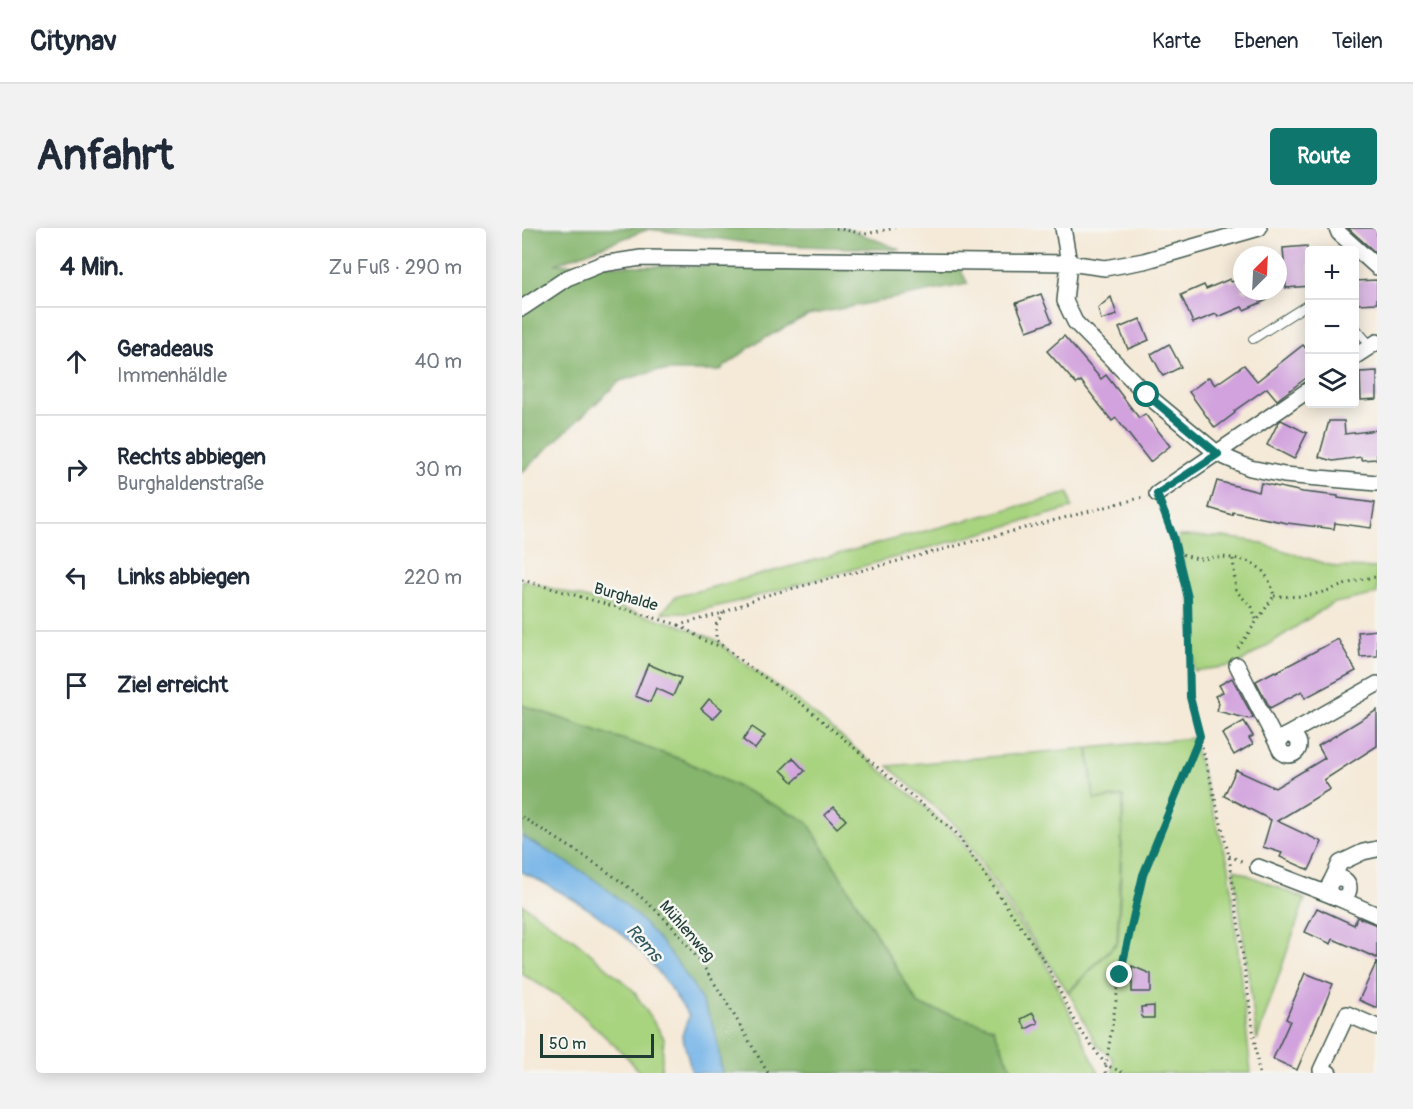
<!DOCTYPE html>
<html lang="de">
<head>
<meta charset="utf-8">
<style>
	body { margin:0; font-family:Pangolin,sans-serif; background:#f2f2f3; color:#1f2937 }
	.controls { position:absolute; right:18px; top:18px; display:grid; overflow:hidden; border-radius:6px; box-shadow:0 3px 15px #0003 }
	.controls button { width:54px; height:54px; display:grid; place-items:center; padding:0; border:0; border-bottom:2px solid #e0e1e3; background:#fff; color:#1f2937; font:30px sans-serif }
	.compass { position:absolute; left:711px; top:18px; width:54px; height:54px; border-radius:50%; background:#fff; box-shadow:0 3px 15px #0003; rotate:24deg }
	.scale { position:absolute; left:18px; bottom:15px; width:114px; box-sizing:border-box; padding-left:6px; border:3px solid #1f3d34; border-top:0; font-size:16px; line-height:21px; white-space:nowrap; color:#1f3d34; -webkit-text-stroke:4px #f6f6f2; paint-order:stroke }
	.stop { position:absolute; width:18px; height:18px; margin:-14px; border:4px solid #0f766e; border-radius:50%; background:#fff }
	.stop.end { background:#0f766e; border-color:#fff; box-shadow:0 2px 6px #0008 }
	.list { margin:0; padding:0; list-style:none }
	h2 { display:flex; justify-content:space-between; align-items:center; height:78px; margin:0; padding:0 24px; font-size:26px }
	h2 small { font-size:20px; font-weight:400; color:#747a83 }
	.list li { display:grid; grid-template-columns:39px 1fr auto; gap:18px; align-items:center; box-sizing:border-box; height:108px; padding:0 24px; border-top:2px solid #e0e1e3 }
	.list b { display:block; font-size:22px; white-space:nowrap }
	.list p { margin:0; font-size:20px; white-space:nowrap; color:#747a83 }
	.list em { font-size:20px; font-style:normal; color:#747a83 }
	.icon { flex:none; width:33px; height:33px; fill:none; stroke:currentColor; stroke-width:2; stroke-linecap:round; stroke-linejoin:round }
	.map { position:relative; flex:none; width:855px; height:845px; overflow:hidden; border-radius:6px }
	header { display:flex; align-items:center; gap:36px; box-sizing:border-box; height:84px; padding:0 30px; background:#fff; border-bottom:2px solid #e0e1e3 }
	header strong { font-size:28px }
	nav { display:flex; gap:33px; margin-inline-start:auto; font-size:21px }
	.intro { display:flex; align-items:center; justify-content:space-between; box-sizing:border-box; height:144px; padding:0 36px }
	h1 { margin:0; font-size:42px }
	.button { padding:15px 27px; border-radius:6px; background:#0f766e; color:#fff; font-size:21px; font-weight:700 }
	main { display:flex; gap:36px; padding:0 36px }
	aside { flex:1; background:#fff; border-radius:6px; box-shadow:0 3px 15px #0003 }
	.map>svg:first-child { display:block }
	.green { fill:#a8d37f; stroke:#64885a; stroke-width:1.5 }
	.forest { fill:#86b56e; stroke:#527951; stroke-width:1.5 }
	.water { fill:#73b3e7; stroke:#49788e; stroke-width:1.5 }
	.building { fill:#d1a2dd }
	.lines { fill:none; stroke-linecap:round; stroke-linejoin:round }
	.service-casing { stroke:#3f574c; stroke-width:10 }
	.minor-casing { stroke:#3f574c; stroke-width:18 }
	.path { stroke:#3f574c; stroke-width:3; stroke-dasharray:1.5 4.5; stroke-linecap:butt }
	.service { stroke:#fff; stroke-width:8 }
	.minor { stroke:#fff; stroke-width:15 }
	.route { stroke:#0f766e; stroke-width:8 }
	.labels { text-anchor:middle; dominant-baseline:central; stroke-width:5; stroke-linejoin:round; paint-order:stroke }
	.street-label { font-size:16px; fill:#1f3d34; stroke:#f6f6f2 }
	.water-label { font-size:18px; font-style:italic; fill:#345a61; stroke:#f6f6f2 }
</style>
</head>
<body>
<header>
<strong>Citynav</strong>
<nav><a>Karte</a><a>Ebenen</a><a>Teilen</a></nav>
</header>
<div class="intro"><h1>Anfahrt</h1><a class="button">Route</a></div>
<main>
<aside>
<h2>4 Min.<small>Zu Fuß · 290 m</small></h2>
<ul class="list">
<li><svg class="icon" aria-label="ahead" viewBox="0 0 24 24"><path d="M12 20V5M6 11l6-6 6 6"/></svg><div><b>Geradeaus</b><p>Immenhäldle</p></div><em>40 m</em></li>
<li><svg class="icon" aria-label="right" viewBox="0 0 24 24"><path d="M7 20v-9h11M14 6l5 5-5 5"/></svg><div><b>Rechts abbiegen</b><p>Burghaldenstraße</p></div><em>30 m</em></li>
<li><svg class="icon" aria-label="left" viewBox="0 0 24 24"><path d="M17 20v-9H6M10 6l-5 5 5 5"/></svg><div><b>Links abbiegen</b></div><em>220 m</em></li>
<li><svg class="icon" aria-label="arrive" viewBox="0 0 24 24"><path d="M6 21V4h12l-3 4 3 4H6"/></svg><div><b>Ziel erreicht</b></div></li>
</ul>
</aside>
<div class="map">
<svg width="855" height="845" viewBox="0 0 855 845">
	<rect width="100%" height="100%" fill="#f6f6f2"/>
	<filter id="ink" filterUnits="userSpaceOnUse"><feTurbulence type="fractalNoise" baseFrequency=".0167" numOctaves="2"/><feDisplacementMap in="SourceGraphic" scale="12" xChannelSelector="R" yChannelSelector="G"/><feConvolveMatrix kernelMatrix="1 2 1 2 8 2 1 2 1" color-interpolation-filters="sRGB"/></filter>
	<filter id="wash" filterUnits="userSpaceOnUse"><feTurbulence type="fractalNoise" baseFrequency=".008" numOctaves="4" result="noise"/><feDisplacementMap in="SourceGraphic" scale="24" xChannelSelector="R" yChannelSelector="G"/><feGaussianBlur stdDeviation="1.35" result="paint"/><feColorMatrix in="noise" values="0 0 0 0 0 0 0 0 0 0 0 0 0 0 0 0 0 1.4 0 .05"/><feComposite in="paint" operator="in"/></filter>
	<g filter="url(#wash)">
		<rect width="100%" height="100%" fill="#f5e9d7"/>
		<g class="green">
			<polygon points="547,265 550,280 213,374 167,385 140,385 153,369"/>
			<polygon points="656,308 701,309 731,313 814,339 855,340 855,366 809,376 715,437 672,443 668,369"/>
			<polygon points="0,352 157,397 194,412 218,432 280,476 434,605 522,732 577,845 491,845 471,799 397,777 285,593 161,532 0,477"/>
			<polygon points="670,510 707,638 729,845 591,845 591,830 575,817 547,765 596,714 602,568 572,571 567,520"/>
			<polygon points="565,520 572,572 601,569 595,714 546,764 436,600 366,538"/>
			<polygon points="712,641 783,671 735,812"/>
			<polygon points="0,676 54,713 111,762 142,810 139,845 118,845 106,830 45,773 0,746"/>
		</g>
		<g class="forest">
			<polygon points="0,0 324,0 379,22 234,16 127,1 33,36 121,38 437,39 446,56 286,87 234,115 197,143 134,143 98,153 0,244"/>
			<polygon points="0,477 161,532 285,593 397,777 471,799 491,845 200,845 192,803 179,772 169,754 0,608"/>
		</g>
		<path class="water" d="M0,608C22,622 46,634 67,648C116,681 175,748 193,804C197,817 197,832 200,845H170L160,807L167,788C156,772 146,756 135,742C100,698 50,668 0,644Z"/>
		<g id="blocks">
			<g class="building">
				<polygon points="826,0 851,0 855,3 855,26"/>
				<polygon points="785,18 788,58 764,60 761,20"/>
				<polygon points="720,50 720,63 741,63 745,72 722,82 720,79 696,89 694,86 671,95 659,67 682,57 684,61 708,51 709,54"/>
				<polygon points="855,52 855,75 836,76 835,68 832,69 832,53"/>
				<polygon points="519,66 530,94 505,103 494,75"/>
				<polygon points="589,69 595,87 579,92 576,80"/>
				<polygon points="618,91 627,112 606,121 597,100"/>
				<polygon points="542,108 579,151 584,147 617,190 623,186 648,218 628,234 594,190 590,193 559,153 554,156 525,123"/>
				<polygon points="647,116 659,139 641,148 629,126"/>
				<polygon points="781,117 788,125 788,147 755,172 745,160 712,183 713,185 693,200 667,164 687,149 693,157 722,137 735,153"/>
				<polygon points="855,143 855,171 839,172 838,144"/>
				<polygon points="759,192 785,205 772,231 745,217 756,195"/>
				<polygon points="807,193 822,193 823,206 855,202 855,231 839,232 839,229 811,233 797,229"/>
				<polygon points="695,253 737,264 739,255 781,264 816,268 816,270 853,275 849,300 813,295 812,301 765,295 711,284 710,287 687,280"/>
				<polygon points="855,402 855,428 838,429 836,404"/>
				<polygon points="816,411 834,443 783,470 780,463 748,480 734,453 753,443 754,444"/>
				<polygon points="126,436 159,450 151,468 134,460 128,474 113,468"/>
				<polygon points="710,450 731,489 727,491 695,483 697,475 693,468 701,464 697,457"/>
				<polygon points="187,471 200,481 191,491 179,481"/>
				<polygon points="855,482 855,518 802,552 808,561 755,593 800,614 787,642 758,629 760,625 741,619 749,592 702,568 714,542 753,560 803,530 796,518"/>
				<polygon points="722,493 731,508 727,510 731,516 712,527 700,506"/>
				<polygon points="230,499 243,508 233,521 221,512"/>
				<polygon points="271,530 283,543 271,554 259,542"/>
				<polygon points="312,579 324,592 315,600 303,587"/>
				<polygon points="795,680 832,697 835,689 855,697 855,730 811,711 809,716 783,704"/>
				<polygon points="855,733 855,780 837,772"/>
				<polygon points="610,738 629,746 629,764 610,764"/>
				<polygon points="783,745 811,756 775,842 751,831 768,793 764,791"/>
				<polygon points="632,778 632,790 620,790 619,779"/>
				<polygon points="511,785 516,795 504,801 499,791"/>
			</g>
		</g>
	</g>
	<g filter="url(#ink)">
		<use href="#blocks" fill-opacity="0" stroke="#3f574c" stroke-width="1.5"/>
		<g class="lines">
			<defs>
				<g id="service">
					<polyline points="832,98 849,118"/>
					<polyline points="731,111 788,75"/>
				</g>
				<g id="minor">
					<polyline points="541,0 547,35 543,73 553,94 625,167 696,226 728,240 762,247 855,255"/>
					<polyline points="815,0 817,5 855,39"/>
					<polyline points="0,80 45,50 80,36 119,30 547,35 583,40 622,33 737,0"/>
					<polyline points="832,129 855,114"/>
					<polyline points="635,266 788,161"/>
					<polyline points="715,437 757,519"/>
					<polyline points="765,507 855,456"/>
					<circle cx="767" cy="517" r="10"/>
					<polyline points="736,639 811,668"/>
					<circle cx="817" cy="660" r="10"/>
					<polyline points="809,654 818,635 841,624 855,621"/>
					<polyline points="816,670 855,687"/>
					<polyline points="807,845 799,842 825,786 855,799"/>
				</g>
			</defs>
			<use href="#service" class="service-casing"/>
			<use href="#minor" class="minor-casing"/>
			<g class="path">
				<polyline points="314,0 343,6 373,0"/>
				<polyline points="640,278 651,308 666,370 668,469 707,628 737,845"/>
				<path d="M655,324C662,327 670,330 677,331C684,331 690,329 696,329C727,330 745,336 752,368L715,422"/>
				<polyline points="711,331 714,363 730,379 734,391"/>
				<polyline points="0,352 157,397 201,385 238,369 622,269"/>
				<path d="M752,368C769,369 787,369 804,363C821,358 837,350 855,349"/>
				<polyline points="201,385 194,397 194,412 218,432 280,476 434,605 522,732 556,799 584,837 602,845"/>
				<polyline points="157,397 185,414 200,419"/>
				<path d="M0,589C52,622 114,657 154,703C191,746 217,797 246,845"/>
				<polyline points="707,628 722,634"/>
				<polyline points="584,845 584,837 598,747 621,647 678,508"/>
			</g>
			<use href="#service" class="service"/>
			<use href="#minor" class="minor"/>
		</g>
	</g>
	<g class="lines" filter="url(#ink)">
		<polyline class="route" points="598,747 621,647 678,508 668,469 666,370 651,308 635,266 696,226 625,167"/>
	</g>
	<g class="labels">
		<g class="street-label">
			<text transform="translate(104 369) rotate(16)">Burghalde</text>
			<text transform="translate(165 703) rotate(49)">Mühlenweg</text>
		</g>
		<g class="water-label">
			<text transform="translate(122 715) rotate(48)">Rems</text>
		</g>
	</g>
</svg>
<div class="controls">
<button>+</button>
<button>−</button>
<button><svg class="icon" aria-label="layers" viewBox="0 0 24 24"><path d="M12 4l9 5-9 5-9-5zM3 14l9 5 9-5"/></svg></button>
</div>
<svg class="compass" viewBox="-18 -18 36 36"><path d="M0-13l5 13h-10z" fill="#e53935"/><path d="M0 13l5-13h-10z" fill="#747a83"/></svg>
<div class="scale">50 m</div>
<div class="stop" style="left:625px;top:167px"></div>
<div class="stop end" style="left:598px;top:747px"></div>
</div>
</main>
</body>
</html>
